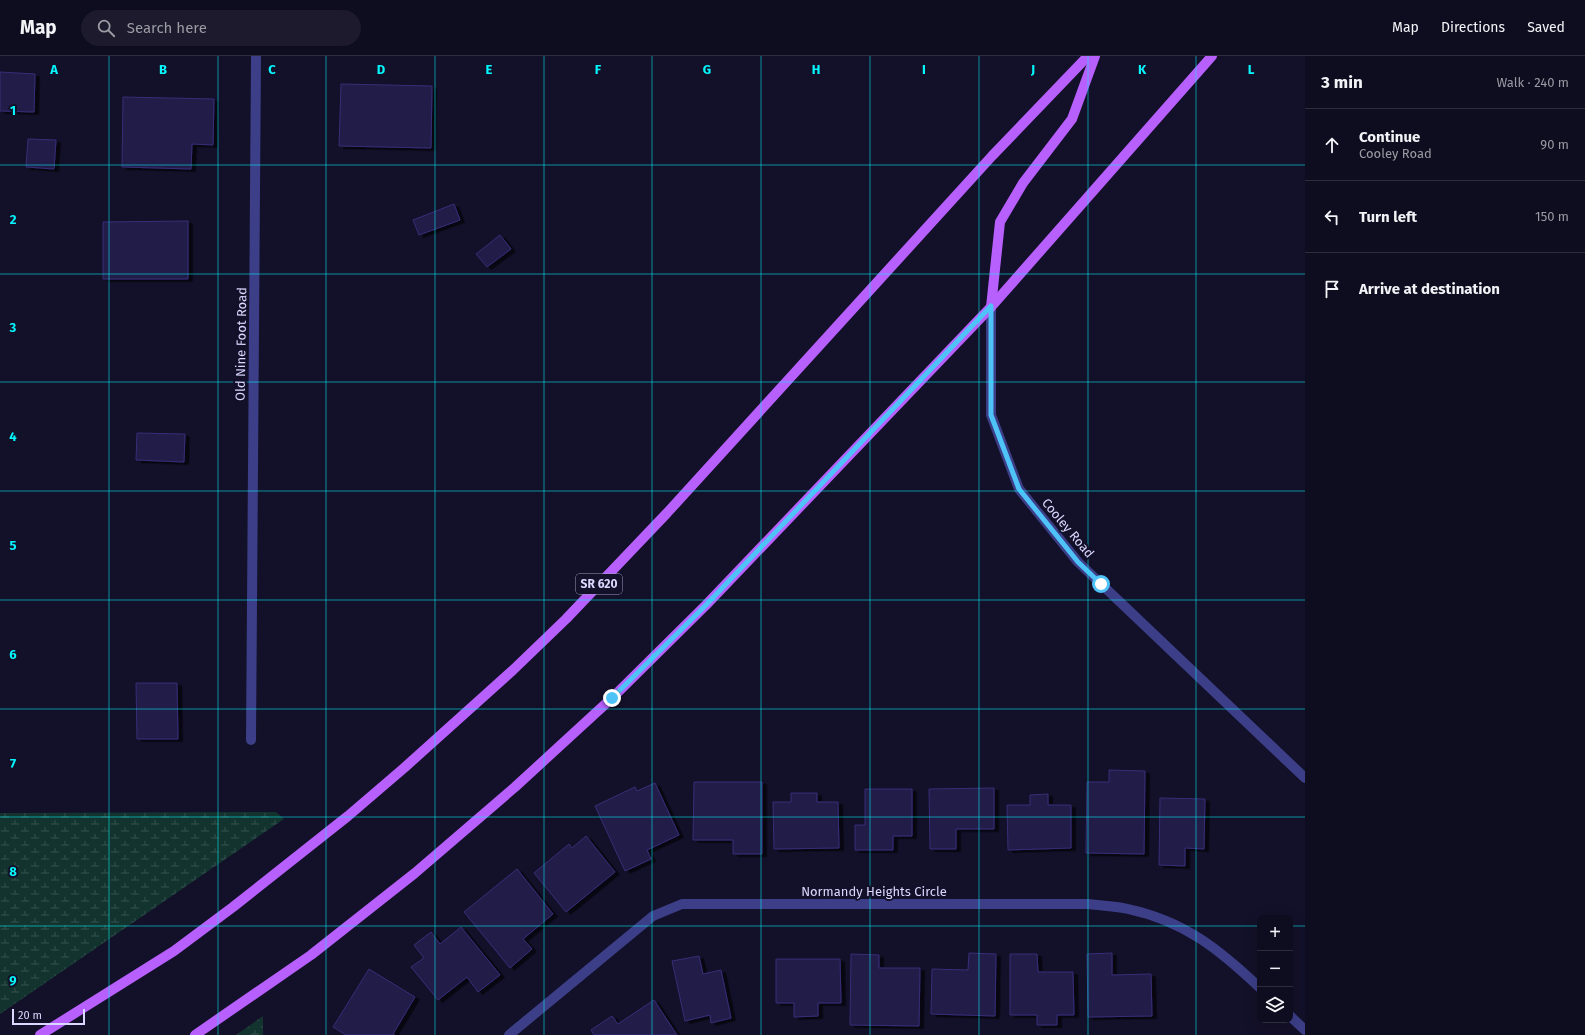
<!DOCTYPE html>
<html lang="en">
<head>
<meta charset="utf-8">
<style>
	body { margin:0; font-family:"Fira Sans",sans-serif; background:#1c1a2c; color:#f1f3f6 }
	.controls { position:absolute; right:12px; bottom:12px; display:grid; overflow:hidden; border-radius:8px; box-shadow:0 4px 16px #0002 }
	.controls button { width:36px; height:36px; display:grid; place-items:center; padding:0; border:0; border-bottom:1px solid #2e2c3d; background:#0e0c1f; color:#f1f3f6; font:20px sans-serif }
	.scale { position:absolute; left:12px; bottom:10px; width:73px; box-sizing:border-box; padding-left:4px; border:2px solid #dad8ff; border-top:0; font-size:11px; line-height:14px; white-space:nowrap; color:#dad8ff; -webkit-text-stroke:3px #131029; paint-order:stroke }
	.stop { position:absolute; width:12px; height:12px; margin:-9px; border:3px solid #4fc3f7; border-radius:50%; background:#fff }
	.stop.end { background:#4fc3f7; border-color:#fff; box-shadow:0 1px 4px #0008 }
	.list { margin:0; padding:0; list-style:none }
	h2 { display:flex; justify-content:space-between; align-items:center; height:52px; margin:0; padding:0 16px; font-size:17px }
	h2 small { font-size:13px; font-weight:400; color:#9b9ba4 }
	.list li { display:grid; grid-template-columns:26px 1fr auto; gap:12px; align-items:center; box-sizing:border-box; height:72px; padding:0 16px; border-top:1px solid #2e2c3d }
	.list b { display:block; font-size:15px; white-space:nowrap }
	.list p { margin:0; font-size:13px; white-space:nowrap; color:#9b9ba4 }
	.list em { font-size:13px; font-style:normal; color:#9b9ba4 }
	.icon { flex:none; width:22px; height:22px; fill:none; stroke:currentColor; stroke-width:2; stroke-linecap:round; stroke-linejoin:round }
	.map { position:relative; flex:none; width:1305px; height:979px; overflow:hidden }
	header { display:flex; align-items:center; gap:24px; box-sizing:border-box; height:56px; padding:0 20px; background:#0e0c1f; border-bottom:1px solid #2e2c3d }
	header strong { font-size:19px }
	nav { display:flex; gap:22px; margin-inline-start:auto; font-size:14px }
	.search { width:280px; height:36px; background:#1c1a2c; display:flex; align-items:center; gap:10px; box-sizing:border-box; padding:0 14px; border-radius:22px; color:#9b9ba4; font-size:15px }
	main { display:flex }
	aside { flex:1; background:#0e0c1f }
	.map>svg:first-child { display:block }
	.wetland { fill:url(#wetland-marsh) }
	.building { fill:#221c4a; stroke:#372e76; filter:url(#shadow) }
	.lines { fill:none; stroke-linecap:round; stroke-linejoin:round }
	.minor { stroke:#3c3e87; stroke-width:10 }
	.major { stroke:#b860fe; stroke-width:10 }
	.route { stroke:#4fc3f7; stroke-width:5 }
	.grid { fill:none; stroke:#05f7fe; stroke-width:1; stroke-opacity:0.55 }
	.labels { text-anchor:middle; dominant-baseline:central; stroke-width:4; stroke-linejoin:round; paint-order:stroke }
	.shield { fill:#131029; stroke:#9e9cbf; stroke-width:1 }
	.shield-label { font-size:12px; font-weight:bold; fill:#dad8ff }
	.street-label { font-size:13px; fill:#dad8ff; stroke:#131029 }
	.grid-label { font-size:13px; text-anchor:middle; font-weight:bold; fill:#05f7fe; stroke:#131029; stroke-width:4; stroke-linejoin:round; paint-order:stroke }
</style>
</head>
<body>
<header>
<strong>Map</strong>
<div class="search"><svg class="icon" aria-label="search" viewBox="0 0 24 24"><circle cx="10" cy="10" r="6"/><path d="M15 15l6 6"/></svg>Search here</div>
<nav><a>Map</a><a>Directions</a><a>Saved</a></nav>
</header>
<main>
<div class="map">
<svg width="1305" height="979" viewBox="0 0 1305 979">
	<defs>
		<pattern id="wetland-marsh" width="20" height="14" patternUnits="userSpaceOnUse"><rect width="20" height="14" fill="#13332f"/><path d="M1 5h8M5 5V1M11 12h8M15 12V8" fill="none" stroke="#35504e"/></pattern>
		<filter id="shadow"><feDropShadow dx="4.5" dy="2.5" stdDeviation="0" flood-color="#0009"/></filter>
	</defs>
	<rect width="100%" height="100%" fill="#131029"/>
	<g class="wetland">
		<polygon points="276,756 284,763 0,958 0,757"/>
		<polygon points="263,960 263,979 236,979"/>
	</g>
	<g class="building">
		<polygon points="0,16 35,18 34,56 0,55"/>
		<polygon points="341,28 432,30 431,92 339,90"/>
		<polygon points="123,41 214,43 213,89 192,88 191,113 122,111"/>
		<polygon points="28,83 56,84 54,113 26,111"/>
		<polygon points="454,148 460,164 419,179 413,164"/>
		<polygon points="188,165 188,223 103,223 103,166"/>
		<polygon points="500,179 511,193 487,211 476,198"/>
		<polygon points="137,377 185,378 184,406 136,404"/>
		<polygon points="136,627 177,627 178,683 137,683"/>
		<polygon points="1109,714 1145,715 1144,798 1086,797 1087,726 1109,726"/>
		<polygon points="694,726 762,726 762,798 733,798 733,784 693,784"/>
		<polygon points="655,727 679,779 647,794 651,803 625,815 595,750 635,731 637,735"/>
		<polygon points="994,732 994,773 956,773 956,793 930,793 929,733"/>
		<polygon points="865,733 912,733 912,780 893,780 893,794 855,794 855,769 865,769"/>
		<polygon points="791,737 817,737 817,746 838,746 839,792 774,793 773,746 791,746"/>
		<polygon points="1048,738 1048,749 1071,749 1071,792 1008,794 1007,749 1030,749 1030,739"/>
		<polygon points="1160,742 1205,743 1204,793 1185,792 1185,810 1159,809"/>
		<polygon points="586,780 615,816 566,856 534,817 569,788 572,792"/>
		<polygon points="517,813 553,858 523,883 532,893 510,912 464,856"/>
		<polygon points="461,871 500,919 478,936 467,921 438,944 411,911 424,902 414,889 431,876 440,888"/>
		<polygon points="969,897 996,898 995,960 931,958 932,913 968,914"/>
		<polygon points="1112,897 1112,919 1151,918 1152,960 1088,961 1087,898"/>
		<polygon points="851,898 879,899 879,912 920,912 919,970 850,969"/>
		<polygon points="1010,898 1037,898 1038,916 1073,916 1074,959 1057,959 1057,969 1037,969 1037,959 1010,959"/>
		<polygon points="699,900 703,918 721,914 731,962 711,967 710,959 685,965 672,905"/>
		<polygon points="776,903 840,903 841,947 818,947 818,960 794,961 794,947 776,947"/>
		<polygon points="369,913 415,941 393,978 395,979 346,979 333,971"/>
		<polygon points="654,944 677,979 594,979 591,974 612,960 618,968"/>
	</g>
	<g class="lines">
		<g class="minor">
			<polyline points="991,251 991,359 1019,433 1078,506 1305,722"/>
			<polyline points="251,684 256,0"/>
			<polyline points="1290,960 1305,974"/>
			<path d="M509,979L653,860L682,848H1089C1102,850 1115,850 1128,853C1184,865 1219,893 1260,932"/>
		</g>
		<g class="major">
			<polyline points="991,251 1000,166 1023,127 1072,63 1095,0"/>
			<polyline points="40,979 174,895 233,851 348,760 404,712 513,614 566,563 667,457 992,100 1088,0"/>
			<polyline points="195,979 311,899 415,817 515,731 612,642 706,549 991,251 1212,0"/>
		</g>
	</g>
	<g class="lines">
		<polyline class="route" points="612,642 706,549 991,250 991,359 1019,433 1078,506 1101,528"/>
	</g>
	<path class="grid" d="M109,0V979M218,0V979M326,0V979M435,0V979M544,0V979M652,0V979M761,0V979M870,0V979M979,0V979M1088,0V979M1196,0V979M0,109H1305M0,218H1305M0,326H1305M0,435H1305M0,544H1305M0,653H1305M0,761H1305M0,870H1260M1290,870H1305"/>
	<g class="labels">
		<rect class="shield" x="576" y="518" width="46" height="20" rx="3"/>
		<g class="shield-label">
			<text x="599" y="528">SR 620</text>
		</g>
		<g class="street-label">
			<text transform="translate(241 288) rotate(-89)">Old Nine Foot Road</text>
			<text transform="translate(1068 472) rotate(50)">Cooley Road</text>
			<text x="874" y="835">Normandy Heights Circle</text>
		</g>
	</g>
	<g class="grid-label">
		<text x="54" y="18">A</text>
		<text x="163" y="18">B</text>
		<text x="272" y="18">C</text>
		<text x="381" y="18">D</text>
		<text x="489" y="18">E</text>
		<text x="598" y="18">F</text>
		<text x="707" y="18">G</text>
		<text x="816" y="18">H</text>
		<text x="924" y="18">I</text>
		<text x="1033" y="18">J</text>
		<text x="1142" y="18">K</text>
		<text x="1251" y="18">L</text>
		<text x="13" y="59">1</text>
		<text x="13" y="168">2</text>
		<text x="13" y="276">3</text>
		<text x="13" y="385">4</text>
		<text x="13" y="494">5</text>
		<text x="13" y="603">6</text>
		<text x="13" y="712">7</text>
		<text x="13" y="820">8</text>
		<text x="13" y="929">9</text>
	</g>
</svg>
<div class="controls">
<button>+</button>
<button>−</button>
<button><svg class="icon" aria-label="layers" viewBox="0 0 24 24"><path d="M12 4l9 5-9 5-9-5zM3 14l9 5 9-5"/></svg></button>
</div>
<div class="scale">20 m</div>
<div class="stop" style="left:1101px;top:528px"></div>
<div class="stop end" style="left:612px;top:642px"></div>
</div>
<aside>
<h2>3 min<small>Walk · 240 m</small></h2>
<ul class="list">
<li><svg class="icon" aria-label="ahead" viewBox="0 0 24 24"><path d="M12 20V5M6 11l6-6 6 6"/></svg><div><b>Continue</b><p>Cooley Road</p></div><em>90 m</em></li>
<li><svg class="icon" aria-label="left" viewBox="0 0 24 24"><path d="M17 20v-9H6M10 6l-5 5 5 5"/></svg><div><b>Turn left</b></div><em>150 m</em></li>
<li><svg class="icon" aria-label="arrive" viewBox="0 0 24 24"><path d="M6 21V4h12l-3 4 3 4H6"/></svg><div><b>Arrive at destination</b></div></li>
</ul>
</aside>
</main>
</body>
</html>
